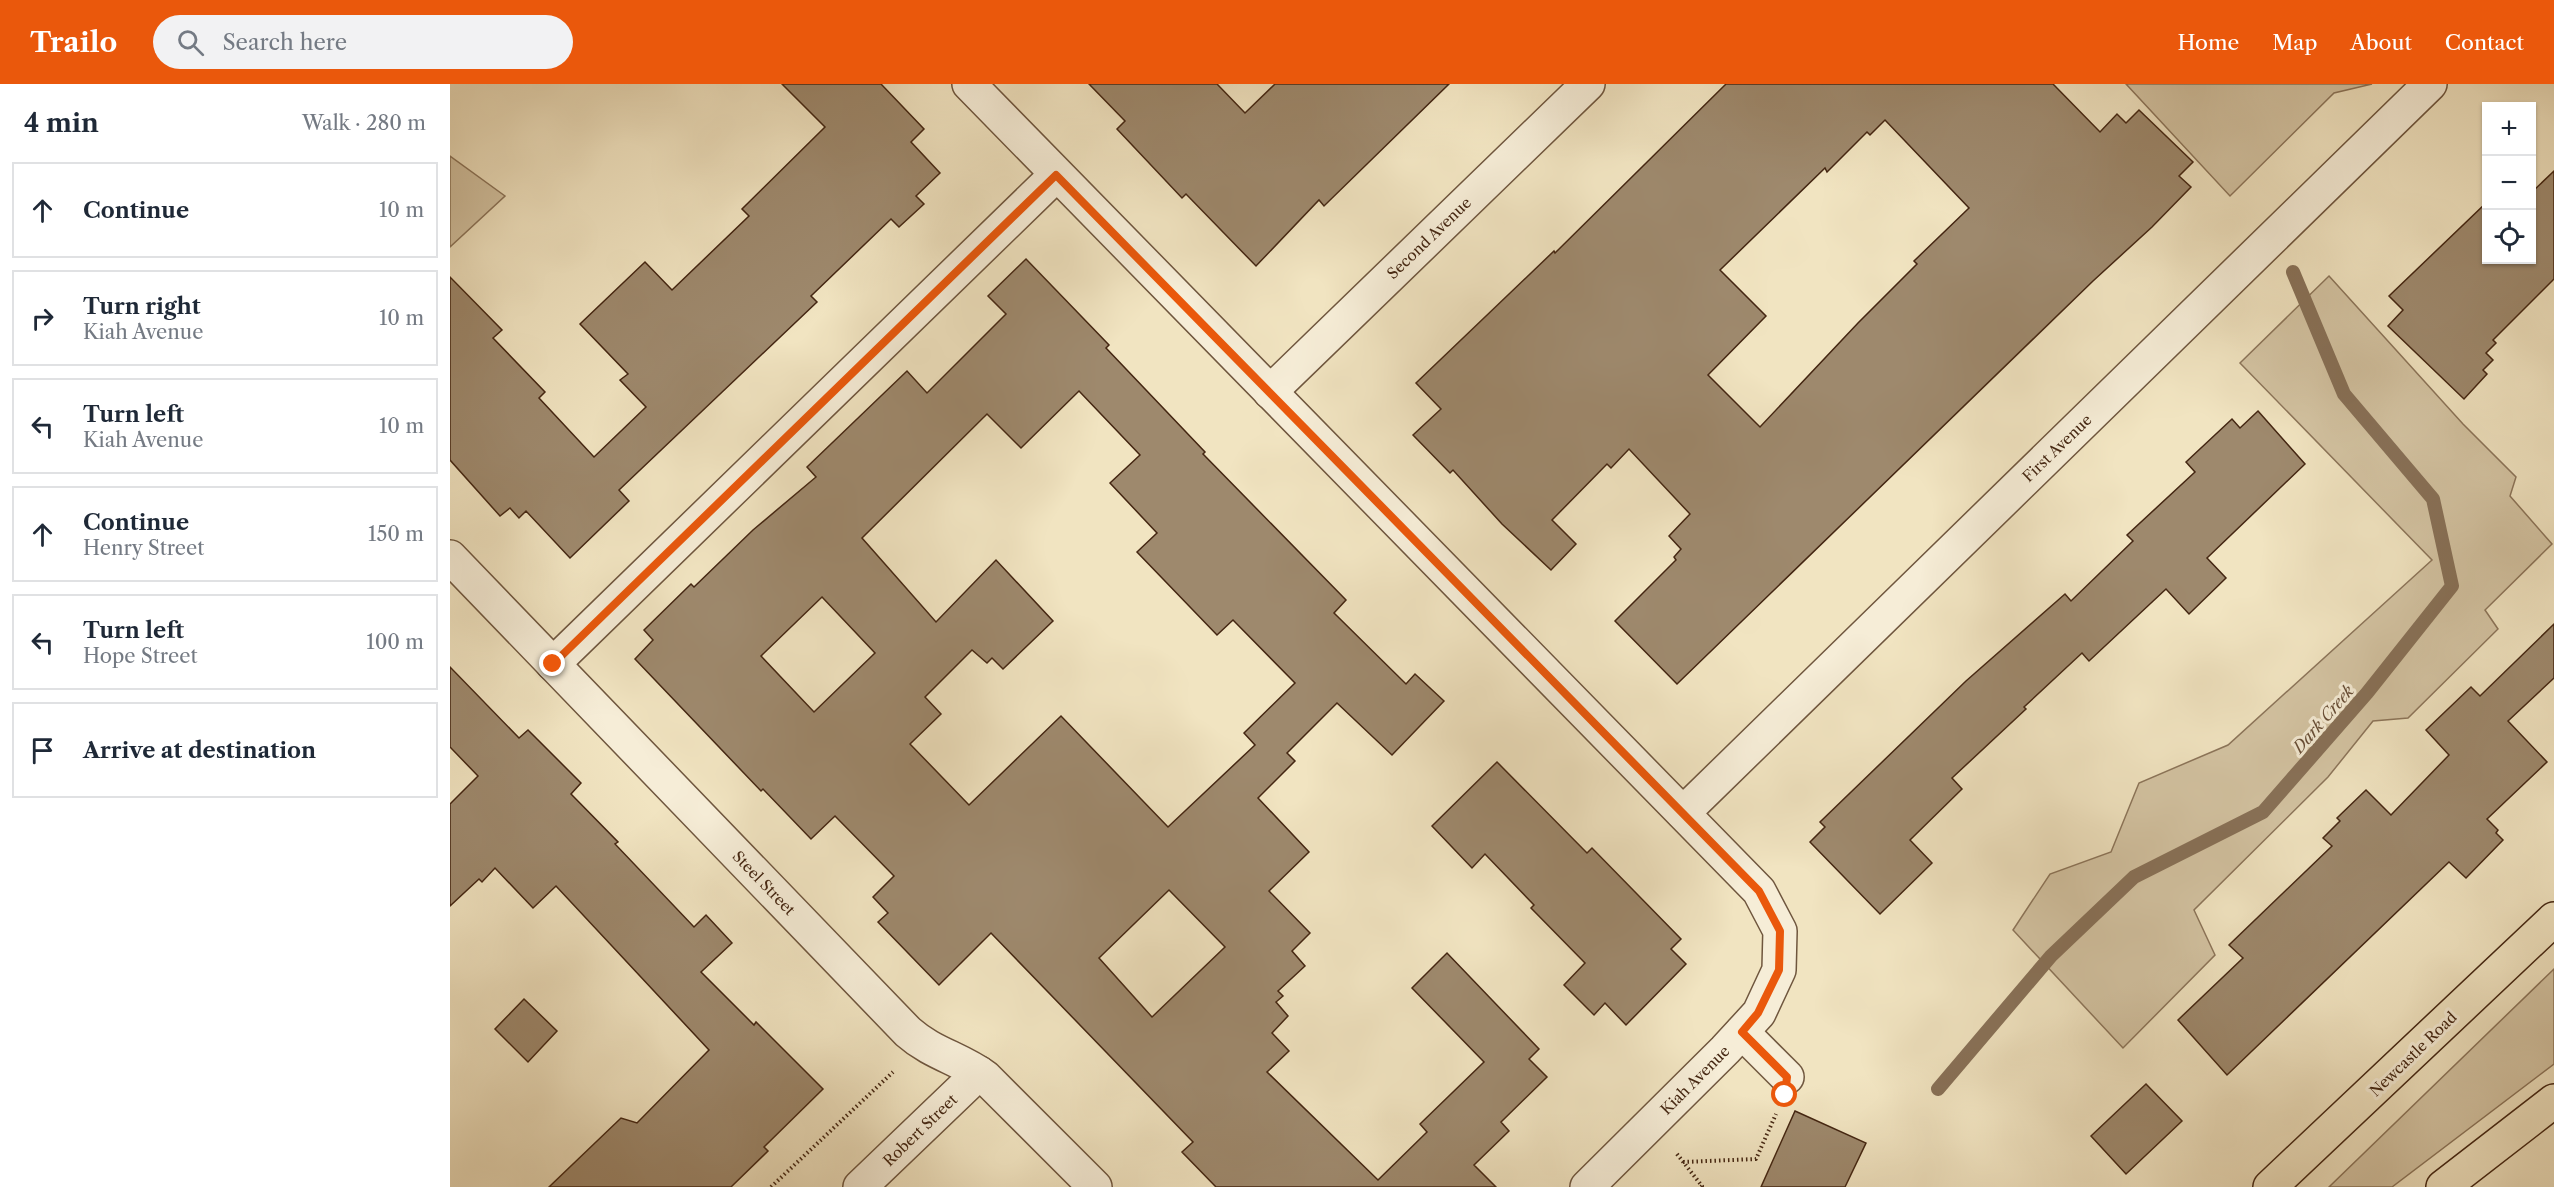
<!DOCTYPE html>
<html lang="en">
<head>
<meta charset="utf-8">
<style>
	body { margin:0; font-family:"Libre Caslon Text",serif; background:#f2f2f3; color:#1f2937 }
	.controls { position:absolute; right:18px; top:18px; display:grid; overflow:hidden; border-radius:0px; box-shadow:0 2px 4px #0004 }
	.controls button { width:54px; height:54px; display:grid; place-items:center; padding:0; border:0; border-bottom:2px solid #e0e1e3; background:#fff; color:#1f2937; font:30px sans-serif }
	.stop { position:absolute; width:18px; height:18px; margin:-14px; border:4px solid #ea580c; border-radius:50%; background:#fff }
	.stop.end { background:#ea580c; border-color:#fff; box-shadow:0 2px 6px #0008 }
	.list { margin:0; padding:0; list-style:none }
	h2 { display:flex; justify-content:space-between; align-items:center; height:78px; margin:0; padding:0 24px; font-size:26px }
	h2 small { font-size:20px; font-weight:400; color:#747a83 }
	.list li { display:grid; grid-template-columns:39px 1fr auto; gap:18px; align-items:center; box-sizing:border-box; height:96px; margin:0 12px 12px; padding:0 12px; border:2px solid #e0e1e3; border-radius:0px }
	.list b { display:block; font-size:22px; white-space:nowrap }
	.list p { margin:0; font-size:20px; white-space:nowrap; color:#747a83 }
	.list em { font-size:20px; font-style:normal; color:#747a83 }
	.icon { flex:none; width:33px; height:33px; fill:none; stroke:currentColor; stroke-width:2; stroke-linecap:round; stroke-linejoin:round }
	.map { position:relative; flex:none; width:2104px; height:1103px; overflow:hidden }
	header { display:flex; align-items:center; gap:36px; box-sizing:border-box; height:84px; padding:0 30px; background:#ea580c; color:#fff }
	header strong { font-size:28px }
	nav { display:flex; gap:33px; margin-inline-start:auto; font-size:21px }
	.search { width:420px; height:54px; background:#f2f2f3; display:flex; align-items:center; gap:15px; box-sizing:border-box; padding:0 21px; border-radius:33px; color:#747a83; font-size:22px }
	main { display:flex }
	aside { flex:1; background:#fff }
	.map>svg:first-child { display:block }
	.green { fill:#d4c4a3; stroke:#8c755a; stroke-width:1.5 }
	.lines { fill:none; stroke-linecap:round; stroke-linejoin:round }
	.stream { stroke:#887158; stroke-width:14 }
	.building { fill:#9e896d; stroke:#442612; stroke-width:1.5; fill-rule:evenodd }
	.minor-casing { stroke:#6f563e; stroke-width:36 }
	.highway-casing { stroke:#442612; stroke-width:36 }
	.path { stroke:#442612; stroke-width:4; stroke-dasharray:1.5 3; stroke-linecap:butt }
	.minor { stroke:#f6edd7; stroke-width:33 }
	.highway { stroke:#f1e4c1; stroke-width:33 }
	.route { stroke:#ea580c; stroke-width:8 }
	.labels { text-anchor:middle; dominant-baseline:central; stroke-width:6; stroke-linejoin:round; paint-order:stroke }
	.street-label { font-size:15px; fill:#442612; stroke:#f6edd7 }
	.water-label { font-size:16px; font-style:italic; fill:#664c35; stroke:#f6edd7 }
</style>
</head>
<body>
<header>
<strong>Trailo</strong>
<div class="search"><svg class="icon" aria-label="search" viewBox="0 0 24 24"><circle cx="10" cy="10" r="6"/><path d="M15 15l6 6"/></svg>Search here</div>
<nav><a>Home</a><a>Map</a><a>About</a><a>Contact</a></nav>
</header>
<main>
<aside>
<h2>4 min<small>Walk · 280 m</small></h2>
<ul class="list">
<li><svg class="icon" aria-label="ahead" viewBox="0 0 24 24"><path d="M12 20V5M6 11l6-6 6 6"/></svg><div><b>Continue</b></div><em>10 m</em></li>
<li><svg class="icon" aria-label="right" viewBox="0 0 24 24"><path d="M7 20v-9h11M14 6l5 5-5 5"/></svg><div><b>Turn right</b><p>Kiah Avenue</p></div><em>10 m</em></li>
<li><svg class="icon" aria-label="left" viewBox="0 0 24 24"><path d="M17 20v-9H6M10 6l-5 5 5 5"/></svg><div><b>Turn left</b><p>Kiah Avenue</p></div><em>10 m</em></li>
<li><svg class="icon" aria-label="ahead" viewBox="0 0 24 24"><path d="M12 20V5M6 11l6-6 6 6"/></svg><div><b>Continue</b><p>Henry Street</p></div><em>150 m</em></li>
<li><svg class="icon" aria-label="left" viewBox="0 0 24 24"><path d="M17 20v-9H6M10 6l-5 5 5 5"/></svg><div><b>Turn left</b><p>Hope Street</p></div><em>100 m</em></li>
<li><svg class="icon" aria-label="arrive" viewBox="0 0 24 24"><path d="M6 21V4h12l-3 4 3 4H6"/></svg><div><b>Arrive at destination</b></div></li>
</ul>
</aside>
<div class="map">
<svg width="2104" height="1103" viewBox="0 0 2104 1103">
	<rect width="100%" height="100%" fill="#f1e4c1"/>
	<filter id="stains"><feTurbulence type="fractalNoise" baseFrequency=".00333" numOctaves="4"/><feColorMatrix values="0 0 0 0 .2 0 0 0 0 .09 0 0 0 0 .02 0 0 0 .5 -.17"/></filter>
	<radialGradient id="worn" r=".72"><stop offset=".6" stop-color="#630" stop-opacity="0"/><stop offset="1" stop-color="#630" stop-opacity=".3"/></radialGradient>
	<g class="green">
		<polygon points="1676,0 1922,0 1884,9 1780,112"/>
		<polygon points="0,72 55,112 0,163"/>
		<polygon points="1879,192 2013,340 2066,393 2060,412 2102,460 2035,526 2048,545 1958,634 1923,637 1878,693 1744,826 1765,871 1673,964 1563,846 1600,790 1661,768 1689,699 1778,661 1982,476 1790,279"/>
		<polygon points="2104,885 2104,980 1942,1103 1879,1103"/>
	</g>
	<g class="lines">
		<polyline class="stream" points="1488,1005 1601,872 1684,793 1813,728 1917,609 2002,502 1983,415 1894,310 1843,188"/>
	</g>
	<g class="building">
		<polygon points="332,0 431,0 474,45 461,58 490,89 466,112 474,120 449,143 441,135 361,212 367,218 169,406 179,417 120,474 76,427 69,434 60,424 50,432 0,376 0,193 52,246 43,254 95,308 89,314 144,373 196,323 170,296 178,290 130,240 195,178 222,206 299,132 292,125 375,43"/>
		<polygon points="639,0 767,0 795,29 825,0 999,0 874,122 869,116 806,182 736,110 732,114 667,45 675,37"/>
		<path d="M1276,0H1603L1650,48L1667,30L1676,39L1689,26L1743,78L1729,92L1741,103L1702,143L1643,197L1227,600L1165,537L1226,476L1224,473L1231,465L1219,452L1240,430L1179,365L1161,384L1157,380L1102,436L1126,460L1101,486L1052,440L1003,386L1000,389L963,351L991,325L966,299L1104,167L1105,169ZM1435,36L1519,124L1464,177L1467,180L1408,239L1310,343L1258,291L1316,232L1270,186L1375,84L1377,88L1417,48L1420,51Z"/>
		<polygon points="2104,87 2104,195 2043,256 2046,259 2036,269 2043,276 2033,286 2037,290 2014,315 1938,242 1953,226 1939,212 2035,120 2037,176 2082,176 2082,108"/>
		<path d="M576,175L659,261L656,264L755,368L753,370L896,516L884,529L956,600L965,590L994,617L942,671L887,619L837,669L845,677L808,714L859,768L819,807L860,849L842,867L855,882L828,907L833,912L826,918L838,932L822,949L839,967L817,988L928,1096L977,1048L970,1040L1034,978L962,904L997,869L1089,965L1079,975L1097,993L1051,1038L1059,1047L1024,1081L1046,1103H766L732,1068L743,1058L541,849L489,901L428,838L438,829L423,813L444,792L385,732L361,755L313,705L311,707L185,575L203,556L194,546L241,500L244,503L303,446L366,393L357,383L457,287L477,309L556,230L538,212ZM629,307L690,371L660,399L707,449L687,468L767,551L783,536L845,599L794,649L805,661L718,743L611,632L519,721L460,660L491,630L475,613L522,566L537,579L542,574L553,585L603,537L546,476L486,538L412,454L537,330L571,364ZM372,513L425,569L364,628L311,572ZM719,806L775,863L702,933L649,874Z"/>
		<polygon points="1808,327 1855,380 1757,474 1776,494 1739,530 1716,505 1639,577 1632,569 1574,623 1576,625 1502,694 1512,705 1460,756 1482,779 1430,830 1360,758 1375,743 1370,738 1516,597 1615,510 1621,517 1683,457 1677,451 1745,388 1736,378 1782,335 1790,344"/>
		<polygon points="2104,540 2104,594 2058,637 2097,678 2037,735 2048,746 2046,749 2053,756 2016,794 1999,778 1777,991 1728,936 1793,874 1779,861 1882,762 1873,754 1890,737 1887,734 1916,706 1941,731 1999,671 1976,646 2021,603 2030,612"/>
		<polygon points="0,583 69,654 78,646 131,699 121,710 168,758 165,760 244,843 256,831 282,859 251,888 304,941 306,938 373,1005 314,1063 318,1067 281,1103 99,1103 171,1034 187,1039 259,966 106,802 83,824 45,784 32,798 29,795 0,822 0,720 28,692 0,663"/>
		<polygon points="1047,678 1137,769 1142,764 1231,855 1221,865 1236,880 1176,941 1155,919 1144,931 1114,901 1135,879 1081,824 1084,821 1035,770 1022,784 982,742"/>
		<polygon points="74,915 107,947 78,978 45,945"/>
		<polygon points="1696,1000 1732,1037 1676,1090 1641,1052"/>
		<polygon points="1345,1027 1416,1059 1395,1103 1311,1103"/>
	</g>
	<g class="lines">
		<defs>
			<g id="minor">
				<polyline points="519,0 1309,807 1330,847 1329,886 1309,929 1275,966 1137,1103"/>
				<polyline points="820,308 1138,0"/>
				<path d="M0,473L458,948C483,970 509,974 535,993L645,1103"/>
				<polyline points="103,580 606,91"/>
				<polyline points="1233,729 1980,0"/>
				<polyline points="1292,948 1337,993"/>
				<polyline points="410,1103 529,989"/>
			</g>
			<g id="highway">
				<polyline points="1820,1103 2104,835"/>
				<polyline points="1993,1103 2104,1017"/>
			</g>
		</defs>
		<use href="#minor" class="minor-casing"/>
		<use href="#highway" class="highway-casing"/>
		<g class="path">
			<polyline points="1227,1070 1252,1102 1251,1103"/>
			<polyline points="1233,1078 1306,1075 1326,1030"/>
			<polyline points="321,1103 443,988"/>
		</g>
		<use href="#minor" class="minor"/>
		<use href="#highway" class="highway"/>
	</g>
	<g class="lines">
		<polyline class="route" points="103,580 606,91 1309,807 1330,847 1329,886 1308,929 1292,948 1337,993 1335,1011"/>
	</g>
	<g class="labels">
		<g class="street-label">
			<text transform="translate(979 154) rotate(-44)">Second Avenue</text>
			<text transform="translate(1607 364) rotate(-44)">First Avenue</text>
			<text transform="translate(314 799) rotate(46)">Steel Street</text>
			<text transform="translate(1963 970) rotate(-44)">Newcastle Road</text>
			<text transform="translate(1245 996) rotate(-45)">Kiah Avenue</text>
			<text transform="translate(470 1046) rotate(-44)">Robert Street</text>
		</g>
		<g class="water-label">
			<text transform="translate(1873 635) rotate(-49)">Dark Creek</text>
		</g>
	</g>
	<rect width="100%" height="100%" filter="url(#stains)"/>
	<rect width="100%" height="100%" fill="url(#worn)"/>
</svg>
<div class="controls">
<button>+</button>
<button>−</button>
<button><svg class="icon" aria-label="locate" viewBox="0 0 24 24"><circle cx="12" cy="12" r="6"/><path d="M12 2v4M12 18v4M2 12h4M18 12h4"/></svg></button>
</div>
<div class="stop" style="left:1335px;top:1011px"></div>
<div class="stop end" style="left:103px;top:580px"></div>
</div>
</main>
</body>
</html>
